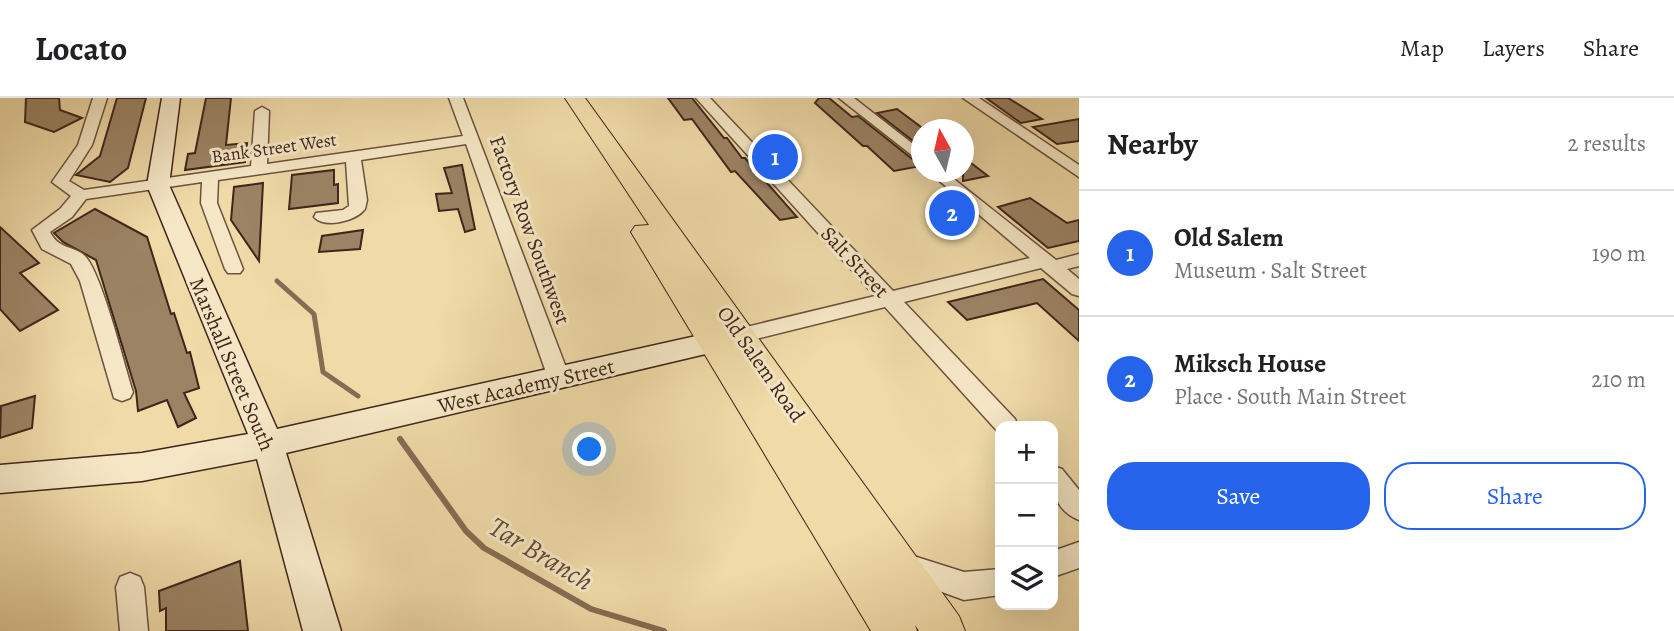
<!DOCTYPE html>
<html lang="en">
<head>
<meta charset="utf-8">
<style>
	body { margin:0; font-family:Alegreya,serif; background:#f2f2f2; color:#202124 }
	.controls { position:absolute; right:21px; bottom:21px; display:grid; overflow:hidden; border-radius:14px; box-shadow:0 7px 28px #0002 }
	.controls button { width:63px; height:63px; display:grid; place-items:center; padding:0; border:0; border-bottom:2px solid #e0e0e0; background:#fff; color:#202124; font:35px sans-serif }
	.compass { position:absolute; left:911px; top:21px; width:63px; height:63px; border-radius:50%; background:#fff; box-shadow:0 7px 28px #0002; rotate:352deg }
	.you { position:absolute; left:590px; top:352px; width:24px; height:24px; margin:-18px; border:5px solid #fff; border-radius:50%; background:#1a73e8; box-shadow:0 0 0 10px #1a73e833 }
	.badge { display:grid; place-items:center; width:46px; height:46px; border-radius:50%; background:#2563eb; color:#fff; font-size:23px; font-weight:700 }
	.pin { position:absolute; translate:-50% -50%; border:4px solid #fff; box-shadow:0 2px 7px #0006 }
	.list { margin:0; padding:0; list-style:none }
	h2 { display:flex; justify-content:space-between; align-items:center; height:91px; margin:0; padding:0 28px; font-size:30px }
	h2 small { font-size:23px; font-weight:400; color:#757577 }
	.list li { display:grid; grid-template-columns:46px 1fr auto; gap:21px; align-items:center; box-sizing:border-box; height:126px; padding:0 28px; border-top:2px solid #e0e0e0 }
	.list b { display:block; font-size:26px; white-space:nowrap }
	.list p { margin:0; font-size:23px; white-space:nowrap; color:#757577 }
	.list em { font-size:23px; font-style:normal; color:#757577 }
	.actions { display:flex; gap:14px; padding:21px 28px }
	.actions a { flex:1; padding:16px 0; border:2px solid #2563eb; border-radius:28px; text-align:center; font-size:24px; color:#2563eb }
	.actions .main { background:#2563eb; color:#fff }
	.icon { flex:none; width:38px; height:38px; fill:none; stroke:currentColor; stroke-width:2; stroke-linecap:round; stroke-linejoin:round }
	.map { position:relative; flex:none; width:1079px; height:533px; overflow:hidden }
	header { display:flex; align-items:center; gap:42px; box-sizing:border-box; height:98px; padding:0 35px; background:#fff; border-bottom:2px solid #e0e0e0 }
	header strong { font-size:33px }
	nav { display:flex; gap:38px; margin-inline-start:auto; font-size:24px }
	main { display:flex }
	aside { flex:1; background:#fff }
	.map>svg:first-child { display:block }
	.lines { fill:none; stroke-linecap:round; stroke-linejoin:round }
	.stream-far1 { stroke:#856c53; stroke-width:5 }
	.stream { stroke:#856c53; stroke-width:6 }
	.building { fill:#9b8364; stroke:#3f251b; stroke-width:2 }
	.street-casing { stroke:#6b523e; stroke-width:3 }
	.secondary-casing { stroke:#3f251b; stroke-width:3 }
	.primary-casing { stroke:#3f251b; stroke-width:2 }
	.street { fill:#f5e7c6; fill-rule:evenodd }
	.secondary { fill:#f5e7c6; fill-rule:evenodd }
	.primary { fill:#efdaa8; fill-rule:evenodd }
	.labels { text-anchor:middle; dominant-baseline:central; stroke-width:6; stroke-linejoin:round; paint-order:stroke }
	.far-street-label { font-size:18px; fill:#3f251b; stroke:#f5e7c6 }
	.street-label { font-size:21px; fill:#3f251b; stroke:#f5e7c6 }
	.near-water-label { font-size:28px; font-style:italic; fill:#624937; stroke:#f5e7c6 }
</style>
</head>
<body>
<header>
<strong>Locato</strong>
<nav><a>Map</a><a>Layers</a><a>Share</a></nav>
</header>
<main>
<div class="map">
<svg width="1079" height="533" viewBox="0 0 1079 533">
	<rect width="100%" height="100%" fill="#efdaa8"/>
	<filter id="stains"><feTurbulence type="fractalNoise" baseFrequency=".00286" numOctaves="4"/><feColorMatrix values="0 0 0 0 .2 0 0 0 0 .09 0 0 0 0 .02 0 0 0 .5 -.17"/></filter>
	<radialGradient id="worn" r=".72"><stop offset=".6" stop-color="#630" stop-opacity="0"/><stop offset="1" stop-color="#630" stop-opacity=".3"/></radialGradient>
	<g class="lines">
		<polyline class="stream-far1" points="277,183 314,216 323,274 358,298"/>
		<polyline class="stream" points="400,341 466,433 484,450 591,511 664,533"/>
	</g>
	<g class="building">
		<polygon points="26,0 59,0 60,12 82,20 54,34 25,24"/>
		<polygon points="117,0 146,0 128,70 110,84 76,77 100,58"/>
		<polygon points="206,0 231,0 226,47 247,45 245,64 185,72 188,56 195,55"/>
		<polygon points="668,0 692,0 724,40 727,40 742,60 745,60 797,119 780,122 735,73 731,74 692,21 684,22"/>
		<polygon points="819,0 829,0 852,19 858,18 921,68 894,73 867,48 863,48 815,5"/>
		<polygon points="986,0 1008,0 1042,21 1021,25"/>
		<polygon points="897,11 921,29 921,49 877,15"/>
		<polygon points="1079,21 1079,43 1057,46 1033,29"/>
		<polygon points="963,59 988,78 963,83"/>
		<polygon points="462,67 475,131 465,134 458,111 439,113 436,96 452,95 444,70"/>
		<polygon points="334,72 334,87 338,86 338,105 289,111 292,77"/>
		<polygon points="263,85 259,163 231,122 234,89"/>
		<polygon points="1030,100 1067,125 1079,122 1079,143 1048,150 998,109"/>
		<polygon points="95,111 147,139 171,216 174,215 187,255 190,254 199,290 184,295 196,320 178,329 167,302 138,313 136,293 96,162 63,144 54,135"/>
		<polygon points="0,129 39,165 20,175 58,212 20,233 0,211"/>
		<polygon points="363,132 360,151 319,154 322,138"/>
		<polygon points="1043,181 1079,212 1079,243 1037,205 967,222 948,204"/>
		<polygon points="35,298 32,330 0,340 1,308"/>
		<polygon points="240,463 248,533 166,533 166,510 160,513 159,493"/>
	</g>
	<g class="lines">
		<defs>
			<g id="street">
				<path d="M93,0H107L92,47L69,83L84,92L251,68L255,13L262,9L269,13L267,66L463,38L449,0H463L570,280L567,286L559,288L551,286L548,280L466,46L361,62L367,102L365,111C356,123 325,131 314,119L316,115L343,112L349,108L346,64L218,82L217,105L243,171L240,175H228L225,171L201,105L202,84L86,101L72,119L50,134C59,152 73,147 85,158C102,176 124,266 133,294L130,300L122,303L114,300L80,183L71,166L42,151L32,132L60,111L71,98L52,84L78,47Z"/>
				<polygon points="696,0 710,0 893,193 1030,160 929,74 945,74 1056,162 1079,156 1079,168 1067,171 1079,181 1079,198 1072,196 1041,170 904,204 1015,321 1018,328 1000,328 999,335 885,209 728,248 721,245 718,240 721,235 875,198"/>
				<polygon points="839,0 854,0 922,53 922,65"/>
				<polygon points="963,0 979,0 1079,67 1079,79"/>
				<path d="M1053,368L1062,371L1079,392V422C1054,412 1052,391 1053,368Z"/>
				<polygon points="1079,444 1079,470 1053,479 1053,453"/>
				<polygon points="904,455 964,474 1000,471 1000,497 964,502 895,477 891,468 895,459"/>
				<polygon points="130,475 140,479 144,489 148,533 120,533 116,489 120,479"/>
			</g>
			<polygon id="secondary" points="162,0 180,0 169,87 277,331 714,234 724,237 728,244 724,251 714,254 286,355 341,533 303,533 257,361 142,383 0,395 0,367 142,355 248,336 147,87"/>
			<polygon id="primary" points="565,0 585,0 959,518 965,533 919,533 915,527 917,533 871,533 631,134 635,128 649,127"/>
		</defs>
		<use href="#street" class="street-casing"/>
		<use href="#secondary" class="secondary-casing"/>
		<use href="#primary" class="primary-casing"/>
		<use href="#street" class="street"/>
		<use href="#secondary" class="secondary"/>
		<use href="#primary" class="primary"/>
	</g>
	<g class="labels">
		<g class="far-street-label">
			<text transform="translate(274 50) rotate(-8)">Bank Street West</text>
		</g>
		<g class="street-label">
			<text transform="translate(530 132) rotate(70)">Factory Row Southwest</text>
			<text transform="translate(855 164) rotate(47)">Salt Street</text>
			<text transform="translate(232 266) rotate(67)">Marshall Street South</text>
			<text transform="translate(761 266) rotate(55)">Old Salem Road</text>
			<text transform="translate(526 288) rotate(-13)">West Academy Street</text>
		</g>
		<g class="near-water-label">
			<text transform="translate(541 456) rotate(31)">Tar Branch</text>
		</g>
	</g>
	<rect width="100%" height="100%" filter="url(#stains)"/>
	<rect width="100%" height="100%" fill="url(#worn)"/>
</svg>
<div class="controls">
<button>+</button>
<button>−</button>
<button><svg class="icon" aria-label="layers" viewBox="0 0 24 24"><path d="M12 4l9 5-9 5-9-5zM3 14l9 5 9-5"/></svg></button>
</div>
<svg class="compass" viewBox="-18 -18 36 36"><path d="M0-13l5 13h-10z" fill="#e53935"/><path d="M0 13l5-13h-10z" fill="#757577"/></svg>
<div class="you"></div>
<div class="pin badge" style="left:775px;top:59px">1</div>
<div class="pin badge" style="left:952px;top:115px">2</div>
</div>
<aside>
<h2>Nearby<small>2 results</small></h2>
<ul class="list">
<li><span class="badge">1</span><div><b>Old Salem</b><p>Museum · Salt Street</p></div><em>190 m</em></li>
<li><span class="badge">2</span><div><b>Miksch House</b><p>Place · South Main Street</p></div><em>210 m</em></li>
</ul>
<div class="actions"><a class="main">Save</a><a>Share</a></div>
</aside>
</main>
</body>
</html>
